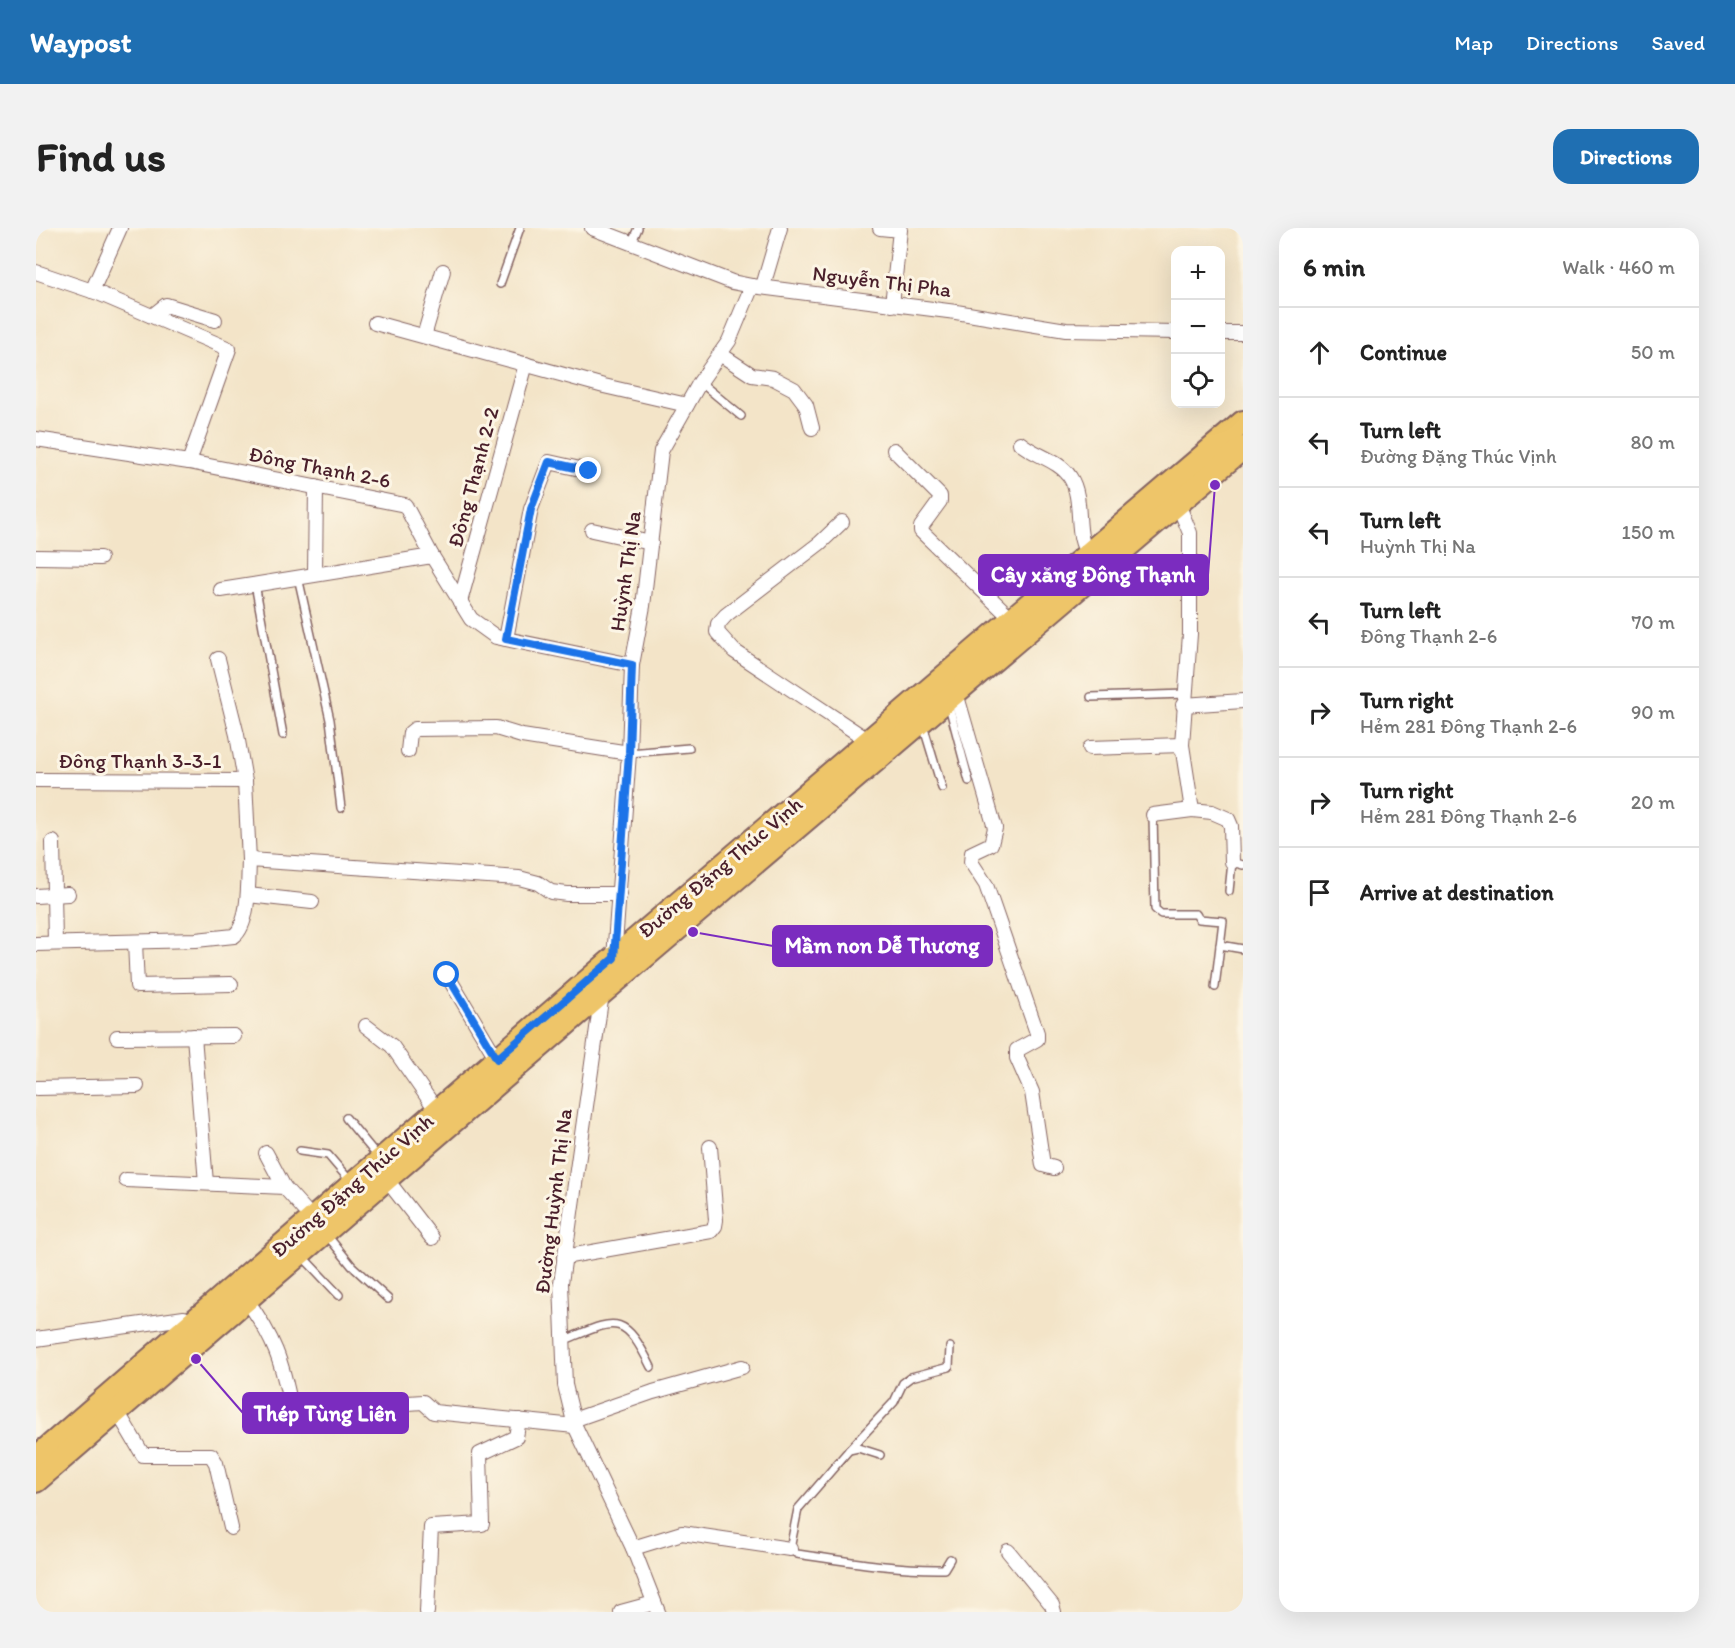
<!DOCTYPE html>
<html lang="en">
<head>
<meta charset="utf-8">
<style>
	body { margin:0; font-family:Itim,sans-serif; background:#f2f2f2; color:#222 }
	.controls { position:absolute; right:18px; top:18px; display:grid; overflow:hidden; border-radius:12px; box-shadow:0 6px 24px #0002 }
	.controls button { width:54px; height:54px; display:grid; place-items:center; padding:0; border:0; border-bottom:2px solid #e0e0e0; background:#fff; color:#222; font:30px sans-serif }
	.stop { position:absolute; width:18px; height:18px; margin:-14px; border:4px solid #1a73e8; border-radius:50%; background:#fff }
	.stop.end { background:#1a73e8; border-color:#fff; box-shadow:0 2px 6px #0008 }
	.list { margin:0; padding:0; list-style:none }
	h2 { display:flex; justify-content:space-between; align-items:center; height:78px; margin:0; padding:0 24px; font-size:26px }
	h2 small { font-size:20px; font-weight:400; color:#767676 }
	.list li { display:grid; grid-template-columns:39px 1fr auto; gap:18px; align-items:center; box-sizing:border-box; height:90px; padding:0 24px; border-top:2px solid #e0e0e0 }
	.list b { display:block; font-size:22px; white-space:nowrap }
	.list p { margin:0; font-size:20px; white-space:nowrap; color:#767676 }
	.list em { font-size:20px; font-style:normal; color:#767676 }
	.icon { flex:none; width:33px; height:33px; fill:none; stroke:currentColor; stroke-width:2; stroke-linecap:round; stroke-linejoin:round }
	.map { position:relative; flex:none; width:1207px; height:1384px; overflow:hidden; border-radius:18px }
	header { display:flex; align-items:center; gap:36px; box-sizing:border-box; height:84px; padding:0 30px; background:#1f6fb2; color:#fff }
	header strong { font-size:28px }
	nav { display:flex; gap:33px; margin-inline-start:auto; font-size:21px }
	.intro { display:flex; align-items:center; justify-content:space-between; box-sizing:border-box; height:144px; padding:0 36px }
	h1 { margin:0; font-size:42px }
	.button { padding:15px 27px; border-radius:18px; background:#1f6fb2; color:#fff; font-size:21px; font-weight:700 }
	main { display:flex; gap:36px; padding:0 36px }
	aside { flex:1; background:#fff; border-radius:18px; box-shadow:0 6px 24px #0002 }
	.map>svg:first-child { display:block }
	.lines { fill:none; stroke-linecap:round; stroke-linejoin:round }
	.lane-casing { stroke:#856462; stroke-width:10 }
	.street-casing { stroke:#856462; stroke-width:16 }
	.primary-casing { stroke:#856462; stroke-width:26 }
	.lane { stroke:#fff; stroke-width:7 }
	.street { stroke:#fff; stroke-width:14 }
	.primary { stroke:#eec569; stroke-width:22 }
	.route { stroke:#1a73e8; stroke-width:8 }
	.labels { text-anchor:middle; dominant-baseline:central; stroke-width:6; stroke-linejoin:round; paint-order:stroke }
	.street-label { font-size:21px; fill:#4a1f2b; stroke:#fcf5e5 }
	.leader { fill:none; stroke:#7b2cbf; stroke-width:2 }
	.callout-dot { fill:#7b2cbf; stroke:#fcf5e5; stroke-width:2 }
	.callout { fill:#7b2cbf; stroke:#7b2cbf; stroke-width:2 }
	.callout-label { font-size:22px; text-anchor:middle; font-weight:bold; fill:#fff }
</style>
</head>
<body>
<header>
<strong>Waypost</strong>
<nav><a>Map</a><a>Directions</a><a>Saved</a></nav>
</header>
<div class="intro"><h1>Find us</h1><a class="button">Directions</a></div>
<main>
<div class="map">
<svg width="1207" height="1384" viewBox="0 0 1207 1384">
	<rect width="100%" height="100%" fill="#fcf5e5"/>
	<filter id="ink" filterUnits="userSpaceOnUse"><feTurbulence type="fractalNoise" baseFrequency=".0167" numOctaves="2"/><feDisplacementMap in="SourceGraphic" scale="12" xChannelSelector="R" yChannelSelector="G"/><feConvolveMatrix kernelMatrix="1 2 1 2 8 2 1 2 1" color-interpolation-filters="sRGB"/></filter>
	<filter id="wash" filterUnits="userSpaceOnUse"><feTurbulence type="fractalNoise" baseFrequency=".008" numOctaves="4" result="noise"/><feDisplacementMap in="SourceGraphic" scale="24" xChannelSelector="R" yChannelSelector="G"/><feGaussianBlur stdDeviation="1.35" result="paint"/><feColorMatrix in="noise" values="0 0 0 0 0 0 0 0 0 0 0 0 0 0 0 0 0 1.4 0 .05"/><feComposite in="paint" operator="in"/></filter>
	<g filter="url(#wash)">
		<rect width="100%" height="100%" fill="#f3e4c8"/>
	</g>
	<g filter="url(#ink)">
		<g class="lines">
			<defs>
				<g id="lane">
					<polyline points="595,16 602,0"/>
					<polyline points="464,56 484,0"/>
					<polyline points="664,154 705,188"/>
					<polyline points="262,349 294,492 305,580"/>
					<polyline points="219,356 247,507"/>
					<polyline points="1055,469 1150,466"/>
					<polyline points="912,474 933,553"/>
					<polyline points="887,497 906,560"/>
					<polyline points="593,525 653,520"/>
					<polyline points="1117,587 1119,681 1125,686 1160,686 1163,691 1187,693 1179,759"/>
					<polyline points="1193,663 1196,634 1207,637"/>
					<polyline points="1184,717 1207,721"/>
					<polyline points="310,890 343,930"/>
					<polyline points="264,923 292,927 315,954"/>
					<polyline points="290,1006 316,1038 352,1071"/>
					<polyline points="266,1028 303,1067"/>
					<path d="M526,1113C579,1092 587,1082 615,1139"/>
					<polyline points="813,1222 858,1174 867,1155 875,1149 913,1139 914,1119"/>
					<path d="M844,1227L822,1220L813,1222L762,1281L754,1321L761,1326C811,1333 859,1342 908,1341L914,1331"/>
				</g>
				<g id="street">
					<polyline points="556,0 696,54 716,58 920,84 1030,102 1140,104"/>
					<polyline points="844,0 864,2 856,77"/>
					<polyline points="0,44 62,65 193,121 153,234"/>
					<polyline points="727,58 744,0"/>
					<polyline points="56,63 84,0"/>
					<polyline points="116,88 130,77 179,92"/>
					<polyline points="339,95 568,158 651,177"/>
					<polyline points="1184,105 1207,105"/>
					<polyline points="388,108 407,43"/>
					<polyline points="684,126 716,147 737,150 758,161 770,177 776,200"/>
					<polyline points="0,211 153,234 369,277 396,328 435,391 460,409 596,437"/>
					<path d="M984,215C999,228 1023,232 1034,249C1049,272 1037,310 1053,326"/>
					<polyline points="858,222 904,268 904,273 885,299 885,303 976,391"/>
					<polyline points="1142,276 1154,305 1154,406 1146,517 1156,582 1176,584 1192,591 1195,598 1196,634"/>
					<polyline points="806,294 784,315 690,387 682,396 681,404 698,423 833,513"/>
					<polyline points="556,302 615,315"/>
					<polyline points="0,329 64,330"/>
					<polyline points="279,346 280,259"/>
					<polyline points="185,362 396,328"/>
					<polyline points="424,374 490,136"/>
					<polyline points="470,411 495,281 513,234 553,243"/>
					<polyline points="182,431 201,507 209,553 213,632 483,650 502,655 515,664 531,666 584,666"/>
					<polyline points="920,465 959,600 955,616 936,625 935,634 950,657 1001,805 1001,811 981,822 981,830 996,864 1007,937 1018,940"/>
					<polyline points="1147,477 1207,473"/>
					<polyline points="1054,520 1146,517"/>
					<polyline points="372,523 374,505 379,501 460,500 486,508 593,525"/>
					<polyline points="0,552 209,553"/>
					<polyline points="1117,587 1156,582"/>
					<polyline points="17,614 19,715"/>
					<polyline points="212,667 276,674"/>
					<polyline points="0,668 32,666"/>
					<polyline points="99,714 101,758 195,756"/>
					<path d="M0,716L160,712L198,708C214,696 212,651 213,632"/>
					<polyline points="578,730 593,525 596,437 607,378 625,223 664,154 693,113 716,58"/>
					<polyline points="411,747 461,831"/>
					<polyline points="566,765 525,1055 529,1157 539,1198 597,1320 622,1384"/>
					<polyline points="330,798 356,818 401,883"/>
					<polyline points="158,808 170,955"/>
					<polyline points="81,809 198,808"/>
					<polyline points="1,860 101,858"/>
					<polyline points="230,925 248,959"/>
					<polyline points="90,952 248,959 277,991"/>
					<polyline points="351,952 396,1010"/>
					<polyline points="528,1029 675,1003 679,998 680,992 674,919"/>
					<path d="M210,1071C238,1110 246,1133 255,1179"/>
					<polyline points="0,1111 148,1090 154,1096"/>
					<polyline points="342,1177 387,1174 398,1184 539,1198"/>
					<polyline points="81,1183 107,1227 175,1227 180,1235 195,1300"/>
					<polyline points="537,1192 617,1164 706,1139"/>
					<polyline points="597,1320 646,1305 754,1321"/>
					<polyline points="972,1323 1016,1377 1018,1384"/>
					<polyline points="391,1384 395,1299 446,1296 444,1226 480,1209 483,1192"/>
					<polyline points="585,1384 618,1375"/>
				</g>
				<g id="primary">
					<polyline points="0,1230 578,730 1207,194"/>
					<polyline points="0,1253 566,765 1207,220"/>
				</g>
			</defs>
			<use href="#lane" class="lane-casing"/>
			<use href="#street" class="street-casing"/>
			<use href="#primary" class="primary-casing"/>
			<use href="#lane" class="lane"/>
			<use href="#street" class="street"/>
			<use href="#primary" class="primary"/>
		</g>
	</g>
	<g class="lines" filter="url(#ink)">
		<polyline class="route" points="411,747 461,831 578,730 593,525 596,437 470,411 495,281 513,234 553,243"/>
	</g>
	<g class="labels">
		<g class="street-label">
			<text transform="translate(846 53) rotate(7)">Nguyễn Thị Pha</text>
			<text transform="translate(284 239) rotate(11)">Đông Thạnh 2-6</text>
			<text transform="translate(437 249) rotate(-75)">Đông Thạnh 2-2</text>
			<text transform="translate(589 343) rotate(-82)">Huỳnh Thị Na</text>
			<text x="104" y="532">Đông Thạnh 3-3-1</text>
			<text transform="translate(684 639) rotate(-40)">Đường Đặng Thúc Vịnh</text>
			<text transform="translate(316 957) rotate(-41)">Đường Đặng Thúc Vịnh</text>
			<text transform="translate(517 973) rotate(-83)">Đường Huỳnh Thị Na</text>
		</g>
	</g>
	<path class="leader" d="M1179 257L1172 347M657 704L737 718M160 1131L207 1185"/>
	<g class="callout-dot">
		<circle cx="1179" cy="257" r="6"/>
		<circle cx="657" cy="704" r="6"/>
		<circle cx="160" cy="1131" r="6"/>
	</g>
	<g class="callout">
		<rect x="943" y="327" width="229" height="40" rx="6"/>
		<rect x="737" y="698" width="219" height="40" rx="6"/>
		<rect x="207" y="1165" width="165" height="40" rx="6"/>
	</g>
	<g class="callout-label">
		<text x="1057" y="354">Cây xăng Đông Thạnh</text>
		<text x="846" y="725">Mầm non Dễ Thương</text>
		<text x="289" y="1193">Thép Tùng Liên</text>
	</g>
</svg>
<div class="controls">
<button>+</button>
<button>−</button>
<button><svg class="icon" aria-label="locate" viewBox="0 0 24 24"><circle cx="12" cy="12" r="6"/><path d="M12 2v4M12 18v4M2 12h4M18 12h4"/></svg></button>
</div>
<div class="stop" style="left:411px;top:747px"></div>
<div class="stop end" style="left:553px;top:243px"></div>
</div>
<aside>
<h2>6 min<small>Walk · 460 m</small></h2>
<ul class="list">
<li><svg class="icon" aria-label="ahead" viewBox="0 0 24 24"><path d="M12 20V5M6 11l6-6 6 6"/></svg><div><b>Continue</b></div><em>50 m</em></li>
<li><svg class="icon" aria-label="left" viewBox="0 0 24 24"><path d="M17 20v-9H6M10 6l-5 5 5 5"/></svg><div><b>Turn left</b><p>Đường Đặng Thúc Vịnh</p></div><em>80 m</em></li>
<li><svg class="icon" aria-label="left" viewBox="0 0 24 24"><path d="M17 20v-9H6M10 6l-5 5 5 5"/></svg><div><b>Turn left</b><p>Huỳnh Thị Na</p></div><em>150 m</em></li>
<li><svg class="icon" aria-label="left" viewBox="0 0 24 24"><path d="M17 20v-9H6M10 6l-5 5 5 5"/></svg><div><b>Turn left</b><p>Đông Thạnh 2-6</p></div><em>70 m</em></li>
<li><svg class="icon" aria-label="right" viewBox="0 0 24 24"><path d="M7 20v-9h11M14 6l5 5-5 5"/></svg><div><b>Turn right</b><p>Hẻm 281 Đông Thạnh 2-6</p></div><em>90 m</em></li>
<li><svg class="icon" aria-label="right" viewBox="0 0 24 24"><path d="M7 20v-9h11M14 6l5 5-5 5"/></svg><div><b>Turn right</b><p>Hẻm 281 Đông Thạnh 2-6</p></div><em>20 m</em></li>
<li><svg class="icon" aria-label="arrive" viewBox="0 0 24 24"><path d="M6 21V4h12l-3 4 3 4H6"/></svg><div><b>Arrive at destination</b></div></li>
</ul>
</aside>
</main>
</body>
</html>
